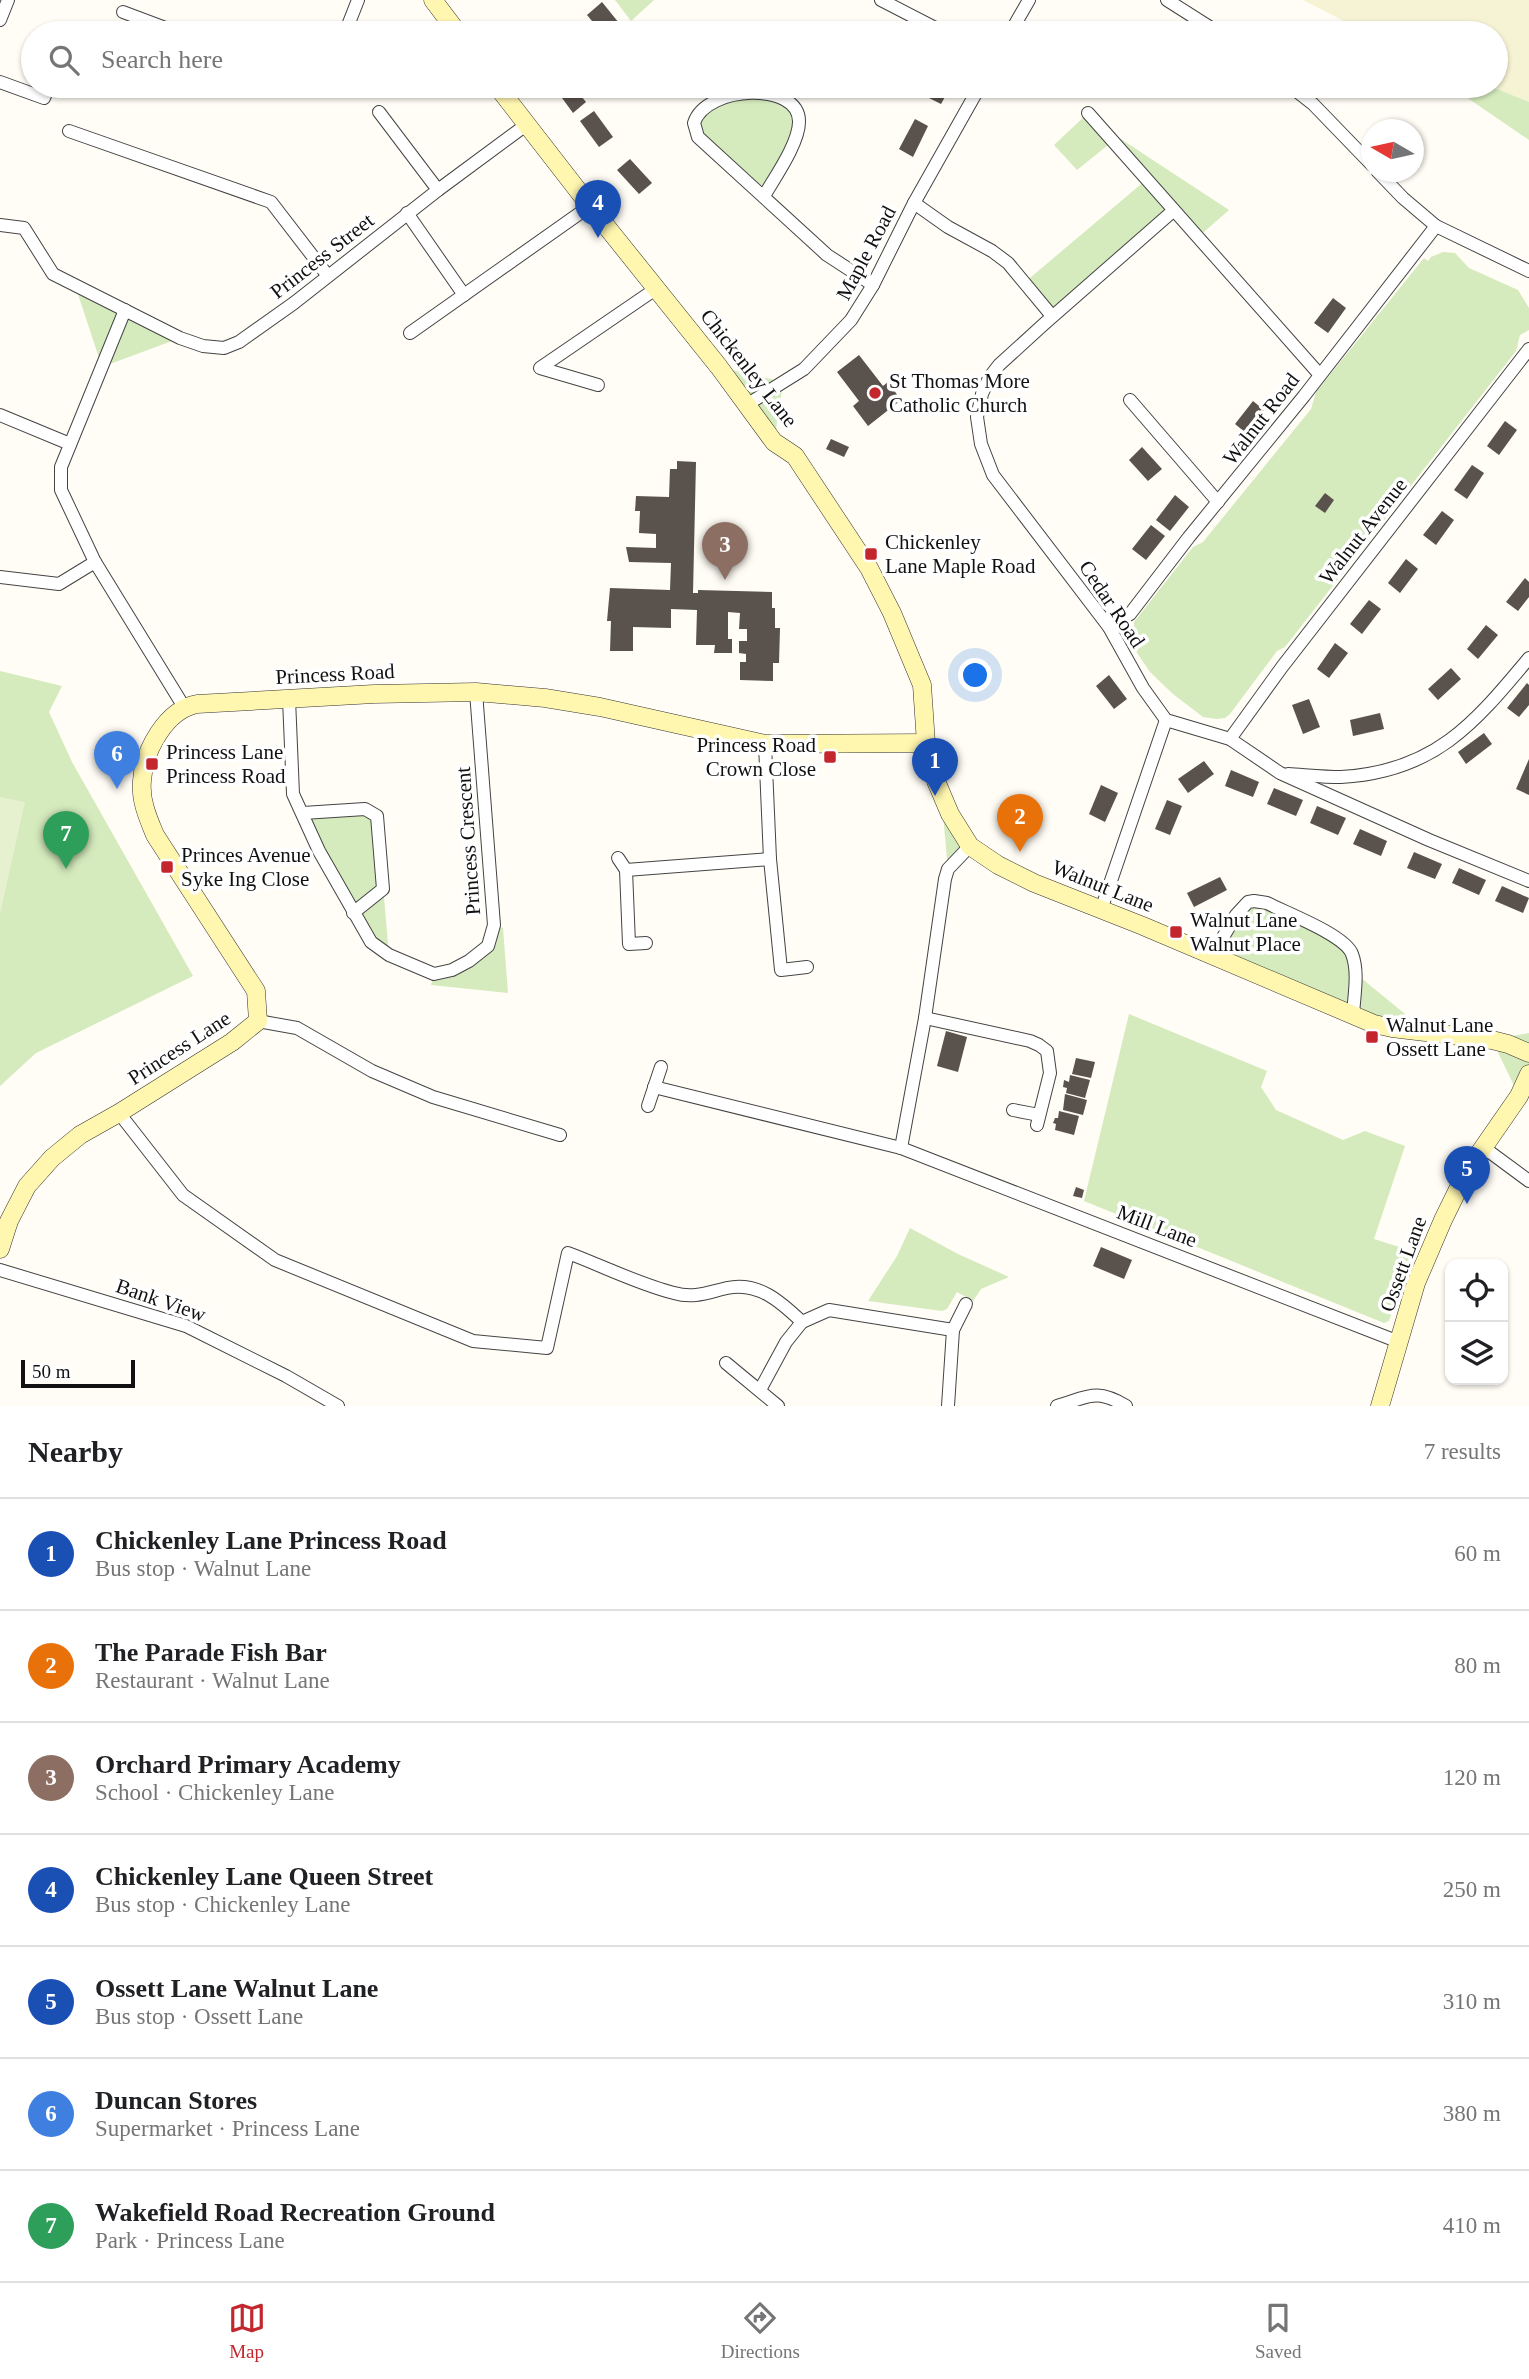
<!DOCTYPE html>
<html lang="en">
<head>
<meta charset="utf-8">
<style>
	body { margin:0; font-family:Georgia,serif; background:#f2f2f2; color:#202124 }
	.controls { position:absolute; right:21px; bottom:21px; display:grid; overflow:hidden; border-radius:14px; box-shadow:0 2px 5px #0004 }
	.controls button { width:63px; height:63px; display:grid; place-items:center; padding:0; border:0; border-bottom:2px solid #e0e0e0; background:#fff; color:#202124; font:35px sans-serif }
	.compass { position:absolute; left:1361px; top:119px; width:63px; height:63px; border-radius:50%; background:#fff; box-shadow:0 2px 5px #0004; rotate:279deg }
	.scale { position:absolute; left:21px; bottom:18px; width:114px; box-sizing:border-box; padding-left:7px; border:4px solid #111; border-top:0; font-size:19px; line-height:24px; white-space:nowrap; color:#111; -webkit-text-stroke:5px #fff; paint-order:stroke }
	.you { position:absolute; left:976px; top:676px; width:24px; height:24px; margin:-18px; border:5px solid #fff; border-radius:50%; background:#1a73e8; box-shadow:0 0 0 10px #1a73e833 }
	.badge { display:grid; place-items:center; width:46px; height:46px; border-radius:50%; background:#c4262e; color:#fff; font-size:23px; font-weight:700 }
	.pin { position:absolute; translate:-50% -58px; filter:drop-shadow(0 2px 4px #0008) }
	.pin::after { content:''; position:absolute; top:37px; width:24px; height:21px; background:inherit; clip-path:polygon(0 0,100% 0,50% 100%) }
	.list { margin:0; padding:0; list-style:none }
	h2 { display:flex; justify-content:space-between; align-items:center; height:91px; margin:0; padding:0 28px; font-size:30px }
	h2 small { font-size:23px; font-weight:400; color:#757577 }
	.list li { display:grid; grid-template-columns:46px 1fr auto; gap:21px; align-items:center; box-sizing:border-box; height:112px; padding:0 28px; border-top:2px solid #e0e0e0 }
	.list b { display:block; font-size:26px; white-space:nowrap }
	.list p { margin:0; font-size:23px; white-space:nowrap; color:#757577 }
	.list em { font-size:23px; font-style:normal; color:#757577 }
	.icon { flex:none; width:38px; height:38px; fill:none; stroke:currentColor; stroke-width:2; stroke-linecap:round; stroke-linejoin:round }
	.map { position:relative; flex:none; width:1529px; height:1406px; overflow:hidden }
	.search { position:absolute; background:#fff; box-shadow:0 2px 5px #0004; left:21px; right:21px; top:21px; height:77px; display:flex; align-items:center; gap:18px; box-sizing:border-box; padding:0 24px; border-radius:38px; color:#757577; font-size:26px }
	.sheet { height:875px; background:#fff }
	nav { display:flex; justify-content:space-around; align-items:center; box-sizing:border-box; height:98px; border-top:2px solid #e0e0e0; background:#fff; font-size:19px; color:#757577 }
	nav a { display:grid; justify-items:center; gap:4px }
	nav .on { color:#c4262e }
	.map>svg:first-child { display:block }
	.farmland { fill:#f6f3d4 }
	.green { fill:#d5ebbd }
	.pitch { fill:#e6f2cf }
	.building { fill:#5a524d }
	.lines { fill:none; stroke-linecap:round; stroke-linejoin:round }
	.street-casing { stroke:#444; stroke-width:14 }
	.secondary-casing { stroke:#333; stroke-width:19 }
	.street { stroke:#fff; stroke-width:12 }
	.secondary { stroke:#fff6b0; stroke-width:18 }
	.poi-dot { fill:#c4262e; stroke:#fff; stroke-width:2.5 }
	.labels { text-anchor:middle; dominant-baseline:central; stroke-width:7; stroke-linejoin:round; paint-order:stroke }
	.street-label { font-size:21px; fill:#111; stroke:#fff }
	.poi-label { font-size:21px; fill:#111; stroke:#fff; text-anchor:start }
</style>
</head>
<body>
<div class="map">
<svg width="1529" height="1406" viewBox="0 0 1529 1406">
	<rect width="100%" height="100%" fill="#fffdf5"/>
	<polygon class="farmland" points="1303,0 1529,0 1529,102 1490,86 1496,86 1496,33 1367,33"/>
	<g class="green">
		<polygon points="615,0 654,0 631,21"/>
		<polygon points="1450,86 1490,86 1529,102 1529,140"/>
		<polygon points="767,94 799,117 764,196 698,137 696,117 705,105"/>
		<polygon points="1088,113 1098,124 1229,210 1197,238 1173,211 1052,316 1024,283 1146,180 1113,141 1077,170 1054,145"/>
		<polygon points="1443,252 1455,253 1469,268 1518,290 1529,308 1529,330 1520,335 1516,351 1285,647 1277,651 1230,714 1225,718 1217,719 1203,717 1173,694 1150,672 1133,647 1134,622 1193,547 1203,542 1311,409 1316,392 1424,258 1428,261 1431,257"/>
		<polygon points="75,285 180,338 102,367"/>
		<polygon points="719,367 783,382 774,442"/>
		<polygon points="0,671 62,686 49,712 72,762 193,976 36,1053 0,1086"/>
		<polygon points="941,794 970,846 948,869"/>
		<polygon points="352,810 377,816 389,955 371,942 303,813"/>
		<polygon points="1254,901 1344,944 1355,973 1427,1032 1392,1028 1212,956"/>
		<polygon points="494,925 503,928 508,993 431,985 434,974 488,946"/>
		<polygon points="1129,1014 1267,1071 1261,1087 1276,1110 1343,1140 1365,1131 1405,1146 1374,1239 1412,1251 1389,1321 1384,1323 1084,1201"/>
		<polygon points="1529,1033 1529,1074 1519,1096 1492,1040"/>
		<polygon points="910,1228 958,1254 1009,1277 981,1289 973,1301 957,1292 947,1309 942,1311 868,1301 897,1256"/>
	</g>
	<polygon class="pitch" points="0,797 25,802 0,914"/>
	<g class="building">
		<polygon points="602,2 619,23 607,33 602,33 587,15"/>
		<polygon points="556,86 573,86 586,102 573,113 554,87"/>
		<polygon points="933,86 951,86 941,104 927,97"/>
		<polygon points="594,111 613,137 599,147 580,121"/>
		<polygon points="915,119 928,126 913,157 899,149"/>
		<polygon points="630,159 652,183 639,194 617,170"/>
		<polygon points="1333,298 1346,308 1328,333 1314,323"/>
		<polygon points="859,355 883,386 888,382 901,400 868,426 853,406 859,401 837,372"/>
		<polygon points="1253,401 1264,410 1246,433 1235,424"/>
		<polygon points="1505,421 1517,430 1499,455 1487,446"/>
		<polygon points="831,439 849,447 844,457 826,449"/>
		<polygon points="1142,447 1162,469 1148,481 1129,460"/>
		<polygon points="677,461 696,462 693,593 698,593 698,590 772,592 772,608 775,608 775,628 780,628 779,663 773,663 773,681 740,680 740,662 746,662 746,654 739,653 739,641 747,641 747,629 739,629 740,613 728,612 728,639 732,639 732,653 714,653 715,645 696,645 697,610 671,609 671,628 633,627 633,651 610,651 611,621 607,621 610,588 670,590 671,563 629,562 626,547 656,548 656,534 639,533 640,511 635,511 636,496 669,497 670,469 677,469"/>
		<polygon points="1472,465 1484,473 1467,499 1454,490"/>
		<polygon points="1325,493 1334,500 1325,513 1315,506"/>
		<polygon points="1175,495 1189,507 1170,531 1156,520"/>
		<polygon points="1442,511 1454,520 1436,545 1423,535"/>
		<polygon points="1151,525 1165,536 1146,560 1132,549"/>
		<polygon points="1406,559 1418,569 1400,593 1388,583"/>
		<polygon points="1525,578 1529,582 1529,597 1518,611 1506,602"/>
		<polygon points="1369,600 1381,609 1362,634 1350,624"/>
		<polygon points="1486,625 1498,635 1478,659 1467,649"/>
		<polygon points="1335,643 1348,653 1329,678 1317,669"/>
		<polygon points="1451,668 1461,679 1438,700 1428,689"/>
		<polygon points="1109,675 1127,699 1114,709 1096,686"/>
		<polygon points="1527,683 1529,685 1529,705 1519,717 1507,708"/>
		<polygon points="1309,699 1320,727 1303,734 1292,705"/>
		<polygon points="1380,713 1384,729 1353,736 1350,720"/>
		<polygon points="1484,733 1492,744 1466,764 1458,752"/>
		<polygon points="1529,759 1529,795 1516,789"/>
		<polygon points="1204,761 1214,774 1188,793 1178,779"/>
		<polygon points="1231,770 1259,782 1253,797 1225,786"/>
		<polygon points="1101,785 1118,793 1105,822 1089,814"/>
		<polygon points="1274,788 1303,800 1296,816 1267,804"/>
		<polygon points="1167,800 1182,806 1170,835 1155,829"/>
		<polygon points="1317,806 1346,818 1338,835 1310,823"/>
		<polygon points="1360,829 1387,841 1381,856 1353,844"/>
		<polygon points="1414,852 1442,864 1435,879 1407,868"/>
		<polygon points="1459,868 1486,880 1479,895 1452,883"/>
		<polygon points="1220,877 1227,890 1194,907 1187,893"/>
		<polygon points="1502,886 1529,898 1523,913 1495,901"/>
		<polygon points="946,1031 967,1037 958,1072 937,1066"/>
		<polygon points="1076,1058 1095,1062 1091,1078 1072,1074"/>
		<polygon points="1070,1075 1090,1080 1085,1098 1066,1093 1067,1088 1063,1087 1064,1080 1069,1082"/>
		<polygon points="1065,1094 1087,1100 1083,1115 1063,1110"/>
		<polygon points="1059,1111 1079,1116 1074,1135 1055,1130 1056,1124 1053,1123 1055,1118 1058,1118"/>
		<polygon points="1076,1187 1084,1190 1082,1198 1073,1196"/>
		<polygon points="1101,1247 1132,1260 1124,1279 1093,1266"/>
	</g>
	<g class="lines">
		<defs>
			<g id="street">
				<polyline points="881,0 945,33"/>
				<polyline points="1167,0 1219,33"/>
				<polyline points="123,12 179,33"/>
				<polyline points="0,20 8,0"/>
				<polyline points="345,33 358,0"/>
				<polyline points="1010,33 1029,0"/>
				<polyline points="0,82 44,98 49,86"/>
				<polyline points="295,86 306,86"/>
				<polyline points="1290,86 1313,104 1372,165"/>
				<polyline points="379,112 438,190"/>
				<polyline points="1088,113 1320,375"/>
				<polyline points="69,131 271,202 328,276"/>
				<polyline points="1378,172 1403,198 1436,226 1529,271"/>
				<path d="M764,196C775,177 799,143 799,122C800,81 706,85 694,123L698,137L827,255L873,285"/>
				<polyline points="914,203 948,227 992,251 1008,263 1052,316"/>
				<polyline points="1173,211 1044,324 999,365 989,378 982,394 977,417 981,444 993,475 1109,627 1143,688 1166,720 1230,739 1280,773 1429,840 1529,881"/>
				<polyline points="407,213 464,295"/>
				<polyline points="0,225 24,228 53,274 180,338 203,346 224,348 239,342 294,303 438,190 526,125"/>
				<polyline points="125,310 61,467 61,490 95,562 184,707"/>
				<polyline points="410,333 590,206"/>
				<polyline points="598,385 540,368 657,288"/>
				<polyline points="1130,400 1218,502"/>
				<polyline points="748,404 804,369 851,320 873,285 914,203 980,86"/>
				<polyline points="0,415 70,444"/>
				<polyline points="0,577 59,584 95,562"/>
				<polyline points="1109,627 1130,614 1189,537 1304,396 1436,226"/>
				<polyline points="289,699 293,794 319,851 371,942 389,955 434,974 452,970 469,961 488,946 494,925 476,692"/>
				<polyline points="1230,739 1282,667 1529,349"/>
				<polyline points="765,744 770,859 781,970 807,967"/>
				<path d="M1288,774C1305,775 1324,777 1341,777C1434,772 1474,724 1529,658"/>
				<polyline points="303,813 365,809 377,816 383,889 353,913"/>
				<polyline points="618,858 626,870 629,944 646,943"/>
				<polyline points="626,870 770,859"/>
				<polyline points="1101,910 1166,720"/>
				<path d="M1212,956L1236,915L1248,902L1254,901L1267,903C1286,913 1345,935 1352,954C1359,972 1354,996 1353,1015"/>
				<polyline points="925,1018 1030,1041 1039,1045 1047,1051 1050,1073 1037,1125"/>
				<polyline points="258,1021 297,1028 372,1071 433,1097 560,1135"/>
				<polyline points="654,1087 901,1148 1399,1342"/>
				<polyline points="648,1106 661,1067"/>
				<polyline points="1013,1110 1039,1115"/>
				<path d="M119,1113L183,1195L275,1260L473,1341L547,1348L568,1253C603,1266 638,1284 674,1293C694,1299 709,1292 727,1288C758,1281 781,1302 802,1322L829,1310L953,1330L948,1406"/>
				<polyline points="1483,1147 1529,1181"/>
				<polyline points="901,1148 925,1018 945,879 948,869 970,846"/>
				<polyline points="0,1270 186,1326 286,1376 338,1406"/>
				<polyline points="953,1330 966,1304"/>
				<polyline points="726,1363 778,1406"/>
				<polyline points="760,1390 786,1342 802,1322"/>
				<path d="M1057,1406C1088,1397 1096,1388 1126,1406"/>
			</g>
			<g id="secondary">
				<polyline points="433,0 458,33"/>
				<polyline points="497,86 590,206 719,367 774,442 795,456 869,568 892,613 922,685 926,743 936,781 950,814 970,846 998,865 1034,883 1143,926 1374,1024 1392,1028 1492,1040 1508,1044 1529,1053"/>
				<path d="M0,1249L9,1221L27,1186L52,1158L80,1135L119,1113L232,1042L258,1021L256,991L155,835C148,818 140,800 142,781C144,750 166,710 197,704L374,694L476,692L545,698L600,707L765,744L926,743"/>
				<polyline points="1380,1406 1416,1283 1443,1220 1467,1171 1519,1096 1529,1074"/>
			</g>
		</defs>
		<use href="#street" class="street-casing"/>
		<use href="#secondary" class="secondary-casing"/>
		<use href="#street" class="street"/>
		<use href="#secondary" class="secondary"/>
	</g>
	<g class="poi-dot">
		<circle cx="875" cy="393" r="7"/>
		<rect x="864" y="547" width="14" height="14" rx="3.5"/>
		<rect x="823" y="750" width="14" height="14" rx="3.5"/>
		<rect x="145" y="757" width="14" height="14" rx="3.5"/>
		<rect x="160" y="860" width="14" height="14" rx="3.5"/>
		<rect x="1169" y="925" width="14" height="14" rx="3.5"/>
		<rect x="1365" y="1030" width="14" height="14" rx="3.5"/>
	</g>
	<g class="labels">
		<g class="street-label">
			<text transform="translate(866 253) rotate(-62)">Maple Road</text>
			<text transform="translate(322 256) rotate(-38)">Princess Street</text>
			<text transform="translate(749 368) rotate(52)">Chickenley Lane</text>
			<text transform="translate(1261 419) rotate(-52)">Walnut Road</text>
			<text transform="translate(1363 531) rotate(-52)">Walnut Avenue</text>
			<text transform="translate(1112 604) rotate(56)">Cedar Road</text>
			<text transform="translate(335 674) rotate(-3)">Princess Road</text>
			<text transform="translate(468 841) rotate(-94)">Princess Crescent</text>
			<text transform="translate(1103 886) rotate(22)">Walnut Lane</text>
			<text transform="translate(179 1048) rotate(-33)">Princess Lane</text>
			<text transform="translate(1157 1226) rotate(21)">Mill Lane</text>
			<text transform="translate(1403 1264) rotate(-70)">Ossett Lane</text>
			<text transform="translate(161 1300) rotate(19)">Bank View</text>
		</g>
		<g class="poi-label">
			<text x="889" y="381">St Thomas More<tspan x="889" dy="24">Catholic Church</tspan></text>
			<text x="885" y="542">Chickenley<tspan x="885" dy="24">Lane Maple Road</tspan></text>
			<text x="816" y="745" text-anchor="end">Princess Road<tspan x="816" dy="24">Crown Close</tspan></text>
			<text x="166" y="752">Princess Lane<tspan x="166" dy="24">Princess Road</tspan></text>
			<text x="181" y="855">Princes Avenue<tspan x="181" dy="24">Syke Ing Close</tspan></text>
			<text x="1190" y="920">Walnut Lane<tspan x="1190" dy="24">Walnut Place</tspan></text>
			<text x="1386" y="1025">Walnut Lane<tspan x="1386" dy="24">Ossett Lane</tspan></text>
		</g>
	</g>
</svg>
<div class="controls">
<button><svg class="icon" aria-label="locate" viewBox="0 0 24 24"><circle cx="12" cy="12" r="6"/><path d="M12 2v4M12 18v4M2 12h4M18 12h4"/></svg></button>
<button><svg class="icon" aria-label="layers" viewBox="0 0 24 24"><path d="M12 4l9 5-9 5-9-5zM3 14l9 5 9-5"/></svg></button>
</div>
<svg class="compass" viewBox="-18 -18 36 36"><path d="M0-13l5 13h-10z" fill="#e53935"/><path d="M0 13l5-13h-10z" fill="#757577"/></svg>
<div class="scale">50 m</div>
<div class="you"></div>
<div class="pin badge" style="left:935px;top:796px;background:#1a4fb4">1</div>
<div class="pin badge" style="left:1020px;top:852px;background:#e8710a">2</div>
<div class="pin badge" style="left:725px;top:580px;background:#8d6e63">3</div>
<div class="pin badge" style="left:598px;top:238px;background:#1a4fb4">4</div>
<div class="pin badge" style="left:1467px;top:1204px;background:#1a4fb4">5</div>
<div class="pin badge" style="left:117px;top:789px;background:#3f7fe0">6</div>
<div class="pin badge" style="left:66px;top:869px;background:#2e9e5b">7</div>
<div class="search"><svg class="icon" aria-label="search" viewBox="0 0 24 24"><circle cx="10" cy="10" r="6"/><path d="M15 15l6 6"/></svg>Search here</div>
</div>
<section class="sheet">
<h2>Nearby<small>7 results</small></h2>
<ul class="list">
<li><span class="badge" style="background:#1a4fb4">1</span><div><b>Chickenley Lane Princess Road</b><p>Bus stop · Walnut Lane</p></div><em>60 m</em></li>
<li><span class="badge" style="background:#e8710a">2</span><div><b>The Parade Fish Bar</b><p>Restaurant · Walnut Lane</p></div><em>80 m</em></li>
<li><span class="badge" style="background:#8d6e63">3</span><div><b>Orchard Primary Academy</b><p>School · Chickenley Lane</p></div><em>120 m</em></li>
<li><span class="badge" style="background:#1a4fb4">4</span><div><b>Chickenley Lane Queen Street</b><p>Bus stop · Chickenley Lane</p></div><em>250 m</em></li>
<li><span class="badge" style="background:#1a4fb4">5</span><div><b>Ossett Lane Walnut Lane</b><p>Bus stop · Ossett Lane</p></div><em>310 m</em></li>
<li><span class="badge" style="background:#3f7fe0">6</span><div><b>Duncan Stores</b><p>Supermarket · Princess Lane</p></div><em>380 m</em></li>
<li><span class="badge" style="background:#2e9e5b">7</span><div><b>Wakefield Road Recreation Ground</b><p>Park · Princess Lane</p></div><em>410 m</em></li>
</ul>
</section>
<nav>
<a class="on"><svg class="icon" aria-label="map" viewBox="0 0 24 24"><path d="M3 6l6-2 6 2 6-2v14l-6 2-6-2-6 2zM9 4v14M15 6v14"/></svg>Map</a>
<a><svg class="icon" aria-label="directions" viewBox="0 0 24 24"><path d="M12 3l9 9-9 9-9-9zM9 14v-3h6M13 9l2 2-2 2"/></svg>Directions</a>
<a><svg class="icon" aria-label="saved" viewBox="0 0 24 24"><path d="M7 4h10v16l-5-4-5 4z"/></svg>Saved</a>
</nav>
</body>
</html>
